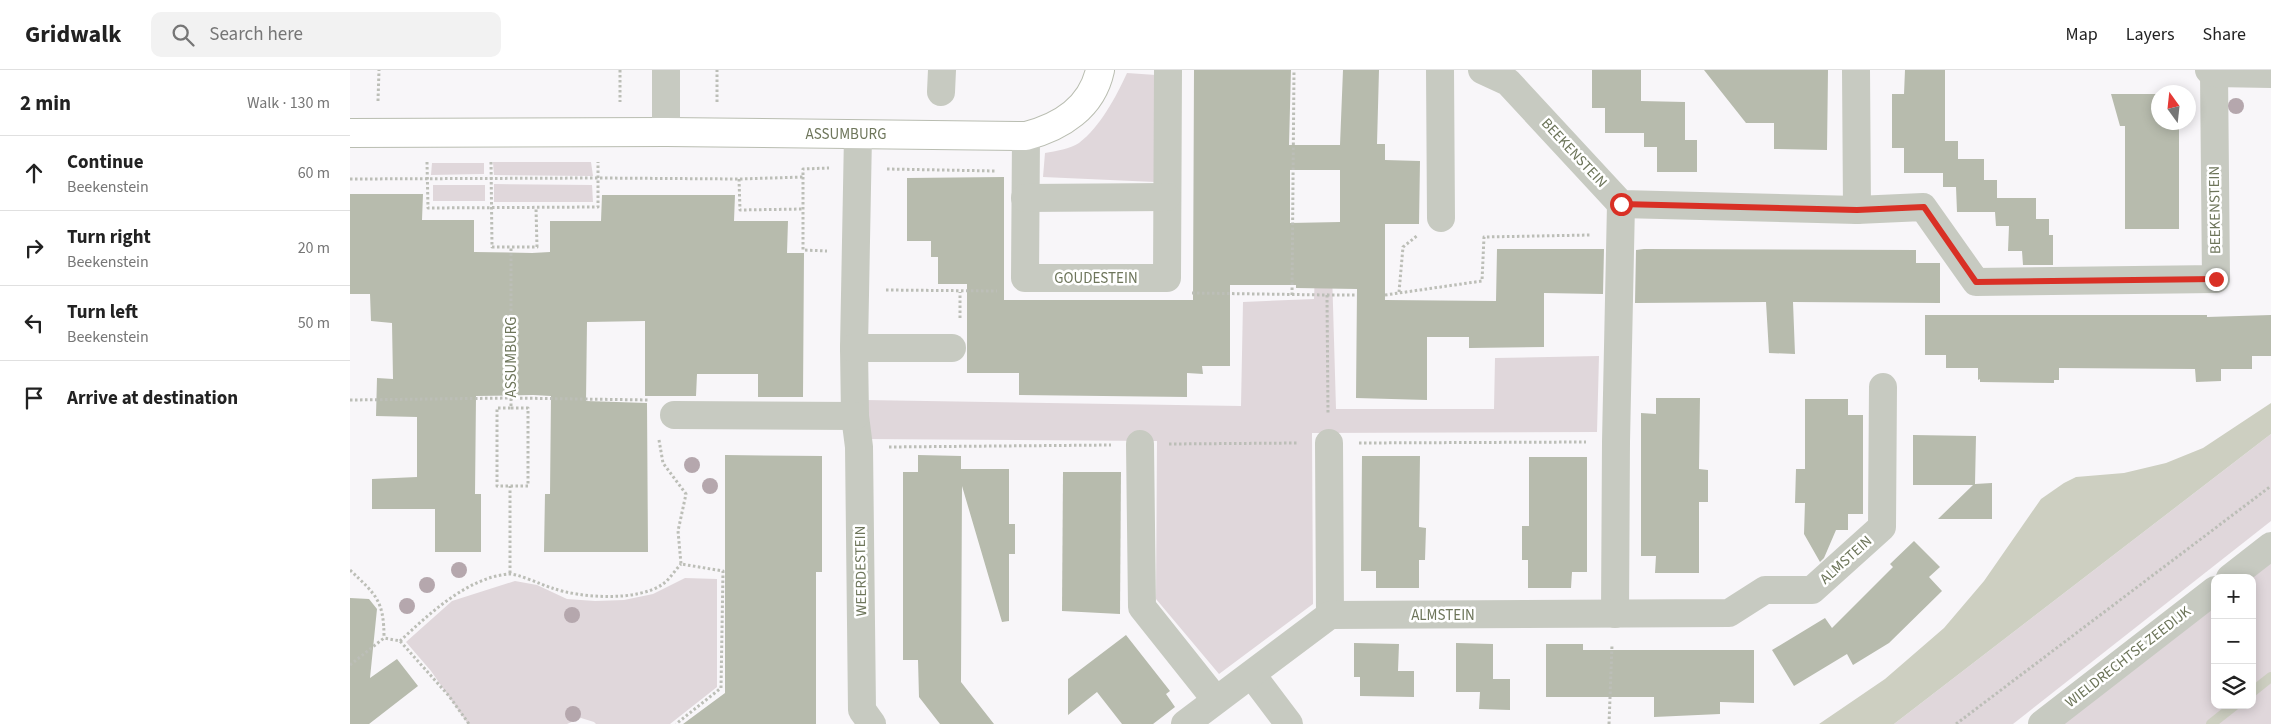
<!DOCTYPE html>
<html lang="en">
<head>
<meta charset="utf-8">
<style>
	body { margin:0; font-family:"Source Sans 3",sans-serif; background:#f2f2f2; color:#222 }
	.controls { position:absolute; right:15px; bottom:15px; display:grid; overflow:hidden; border-radius:10px; box-shadow:0 2px 12px #0003 }
	.controls button { width:45px; height:45px; display:grid; place-items:center; padding:0; border:0; border-bottom:1px solid #e0e0e0; background:#fff; color:#222; font:25px sans-serif }
	.compass { position:absolute; left:1801px; top:15px; width:45px; height:45px; border-radius:50%; background:#fff; box-shadow:0 2px 12px #0003; rotate:345deg }
	.stop { position:absolute; width:15px; height:15px; margin:-11px; border:4px solid #d93025; border-radius:50%; background:#fff }
	.stop.end { background:#d93025; border-color:#fff; box-shadow:0 1px 5px #0008 }
	.list { margin:0; padding:0; list-style:none }
	h2 { display:flex; justify-content:space-between; align-items:center; height:65px; margin:0; padding:0 20px; font-size:21px }
	h2 small { font-size:16px; font-weight:400; color:#767676 }
	.list li { display:grid; grid-template-columns:32px 1fr auto; gap:15px; align-items:center; box-sizing:border-box; height:75px; padding:0 20px; border-top:1px solid #e0e0e0 }
	.list b { display:block; font-size:19px; white-space:nowrap }
	.list p { margin:0; font-size:16px; white-space:nowrap; color:#767676 }
	.list em { font-size:16px; font-style:normal; color:#767676 }
	.icon { flex:none; width:28px; height:28px; fill:none; stroke:currentColor; stroke-width:2; stroke-linecap:round; stroke-linejoin:round }
	.map { position:relative; flex:none; width:1921px; height:654px; overflow:hidden }
	header { display:flex; align-items:center; gap:30px; box-sizing:border-box; height:70px; padding:0 25px; background:#fff; border-bottom:1px solid #e0e0e0 }
	header strong { font-size:24px }
	nav { display:flex; gap:28px; margin-inline-start:auto; font-size:18px }
	.search { width:350px; height:45px; background:#f2f2f2; display:flex; align-items:center; gap:12px; box-sizing:border-box; padding:0 18px; border-radius:10px; color:#767676; font-size:19px }
	main { display:flex }
	aside { flex:1; background:#fff }
	.map>svg:first-child { display:block }
	.green { fill:#e0d7db }
	.water { fill:#cdcfc1 }
	.lines { fill:none; stroke-linecap:round; stroke-linejoin:round }
	.stream { stroke:#cdcfc1; stroke-width:10 }
	.building { fill:#b7bbad; fill-rule:evenodd }
	.secondary-casing { stroke:#b9bdb1; stroke-width:30 }
	.path { stroke:#bcbeb7; stroke-width:3; stroke-dasharray:2.5 2.5; stroke-linecap:butt }
	.street { stroke:#c7cac1; stroke-width:28 }
	.secondary { stroke:#fff; stroke-width:28 }
	.tree { fill:#b5a7ad }
	.route { stroke:#d93025; stroke-width:6 }
	.labels { text-anchor:middle; dominant-baseline:central; stroke-width:5; stroke-linejoin:round; paint-order:stroke }
	.street-label { font-size:15px; fill:#6d755a; stroke:#fff }
</style>
</head>
<body>
<header>
<strong>Gridwalk</strong>
<div class="search"><svg class="icon" aria-label="search" viewBox="0 0 24 24"><circle cx="10" cy="10" r="6"/><path d="M15 15l6 6"/></svg>Search here</div>
<nav><a>Map</a><a>Layers</a><a>Share</a></nav>
</header>
<main>
<aside>
<h2>2 min<small>Walk · 130 m</small></h2>
<ul class="list">
<li><svg class="icon" aria-label="ahead" viewBox="0 0 24 24"><path d="M12 20V5M6 11l6-6 6 6"/></svg><div><b>Continue</b><p>Beekenstein</p></div><em>60 m</em></li>
<li><svg class="icon" aria-label="right" viewBox="0 0 24 24"><path d="M7 20v-9h11M14 6l5 5-5 5"/></svg><div><b>Turn right</b><p>Beekenstein</p></div><em>20 m</em></li>
<li><svg class="icon" aria-label="left" viewBox="0 0 24 24"><path d="M17 20v-9H6M10 6l-5 5 5 5"/></svg><div><b>Turn left</b><p>Beekenstein</p></div><em>50 m</em></li>
<li><svg class="icon" aria-label="arrive" viewBox="0 0 24 24"><path d="M6 21V4h12l-3 4 3 4H6"/></svg><div><b>Arrive at destination</b></div></li>
</ul>
</aside>
<div class="map">
<svg width="1921" height="654" viewBox="0 0 1921 654">
	<rect width="100%" height="100%" fill="#f8f6f9"/>
	<g class="green">
		<path d="M777,3L806,5L805,112L693,107L695,83C706,81 720,79 729,73C750,57 766,27 777,3Z"/>
		<polygon points="143,92 241,92 243,106 144,105"/>
		<polygon points="82,93 134,93 134,104 81,105"/>
		<polygon points="144,114 242,115 243,132 144,132"/>
		<rect x="83" y="115" width="52" height="16"/>
		<polygon points="965,200 982,201 986,339 1144,339 1145,288 1249,286 1247,362 962,363 963,534 869,604 806,529 807,371 515,369 515,330 891,336 893,232 964,229"/>
		<polygon points="1921,364 1921,451 1663,654 1544,654"/>
		<polygon points="1921,488 1921,654 1710,654 1865,532 1865,635 1902,635 1902,508"/>
		<polygon points="335,508 367,509 367,617 320,654 246,654 244,652 231,648 217,654 118,654 81,601 56,572 102,531 165,511 187,515 217,529 245,531 274,530 303,524"/>
	</g>
	<polygon class="water" points="1921,333 1921,364 1544,654 1469,654 1535,609 1594,558 1634,511 1691,429 1714,413 1726,407 1774,403 1816,393 1853,378"/>
	<g class="lines">
		<g class="stream">
			<polyline points="1902,622 1921,607"/>
			<polyline points="1861,654 1885,635"/>
		</g>
	</g>
	<g class="building">
		<path d="M844,0H941L939,75H990L993,0H1029L1027,74H1035V90L1070,91L1069,154H1035V230L1146,231L1147,179H1254L1253,224L1194,223V277L1119,278V267H1077V330L1006,328L1007,219L946,218V215H880V296H852L853,304L837,303V327L669,325V303H617V214H588V187H581V171H557V108L654,107V230H843ZM940,100H990V152L940,153Z"/>
		<polygon points="1242,0 1291,0 1291,31 1335,32 1335,70 1347,70 1347,102 1307,102 1307,77 1294,77 1294,63 1255,63 1255,38 1242,38"/>
		<polygon points="1354,0 1478,0 1477,80 1424,79 1424,53 1396,53"/>
		<polygon points="1555,0 1595,0 1595,71 1608,71 1608,89 1634,89 1634,110 1647,110 1647,128 1686,128 1686,149 1699,149 1699,165 1703,165 1703,195 1673,195 1672,181 1658,181 1659,156 1646,156 1645,142 1607,142 1606,117 1593,117 1593,103 1554,103 1554,78 1542,78 1542,24 1554,24"/>
		<polygon points="1761,24 1808,24 1808,52 1829,52 1829,159 1775,159 1775,56 1770,56"/>
		<polygon points="0,124 73,124 72,150 124,150 124,182 182,183 200,182 200,151 251,151 252,125 385,125 384,151 438,151 437,183 454,183 453,327 408,327 408,304 347,304 346,326 295,326 295,251 237,252 236,331 297,333 298,482 194,482 195,424 200,424 201,326 183,325 126,326 125,424 131,424 131,482 85,482 85,439 22,439 22,409 67,407 67,347 26,346 27,308 43,309 42,253 21,251 20,224 0,224"/>
		<polygon points="1294,179 1566,180 1566,193 1590,193 1590,233 1443,232 1445,284 1419,283 1416,232 1285,233 1286,180"/>
		<polygon points="1575,245 1857,245 1857,247 1921,245 1921,286 1902,286 1902,299 1871,299 1871,311 1846,312 1845,299 1709,298 1709,310 1704,310 1704,313 1630,312 1630,309 1628,310 1628,298 1596,298 1596,285 1575,285"/>
		<polygon points="1306,328 1350,328 1349,399 1358,400 1358,432 1349,432 1349,503 1305,503 1306,486 1291,486 1291,343 1306,344"/>
		<polygon points="1455,329 1498,329 1498,345 1513,345 1513,444 1498,444 1498,460 1486,460 1474,488 1470,492 1454,464 1455,433 1445,433 1446,399 1455,399"/>
		<polygon points="1563,365 1626,366 1625,414 1642,413 1642,449 1588,449 1623,415 1563,415"/>
		<polygon points="375,385 472,386 472,502 466,502 466,654 333,654 375,623"/>
		<polygon points="568,385 611,386 611,399 659,399 659,454 665,454 665,484 659,484 659,551 652,552 612,416 611,612 644,654 590,654 569,627 568,590 553,590 553,402 568,402"/>
		<polygon points="1012,386 1070,386 1069,457 1076,458 1075,490 1069,490 1069,518 1026,518 1026,501 1011,501"/>
		<polygon points="1179,387 1237,387 1237,502 1222,502 1221,518 1178,518 1178,490 1172,490 1172,456 1179,456"/>
		<polygon points="713,402 771,402 770,544 712,541"/>
		<polygon points="1564,471 1590,497 1579,507 1592,521 1539,573 1503,595 1497,584 1444,616 1422,580 1475,548 1482,558 1543,497 1540,494"/>
		<polygon points="0,528 19,529 27,539 20,608 47,589 68,616 19,654 0,654"/>
		<polygon points="776,565 820,621 816,624 825,637 803,654 772,654 747,622 718,645 718,609"/>
		<polygon points="1004,573 1049,574 1048,601 1064,601 1064,627 1010,626 1010,607 1004,607"/>
		<polygon points="1106,573 1143,574 1143,609 1160,609 1160,640 1129,639 1130,622 1106,622"/>
		<polygon points="1196,574 1233,574 1233,580 1404,580 1404,633 1370,632 1370,644 1304,647 1304,627 1196,627"/>
	</g>
	<g class="lines">
		<defs>
			<path id="secondary" d="M0,63L316,62L676,66C711,57 742,37 750,0"/>
		</defs>
		<use href="#secondary" class="secondary-casing"/>
		<g class="path">
			<polyline points="270,0 270,32"/>
			<polyline points="28,31 29,0"/>
			<polyline points="367,32 367,0"/>
			<polyline points="77,92 78,138 248,137 248,92"/>
			<polyline points="141,92 142,177 187,177 186,138"/>
			<polyline points="537,99 646,101"/>
			<polyline points="453,107 453,180 477,181"/>
			<polyline points="0,109 248,108 389,109 453,107 453,99 479,98"/>
			<polyline points="389,109 390,140 453,139"/>
			<polyline points="536,220 647,221"/>
			<polyline points="1049,222 1053,177 1068,165"/>
			<polyline points="842,223 977,225 978,344"/>
			<polyline points="942,225 944,0"/>
			<polyline points="977,225 1007,225"/>
			<polyline points="1035,225 1132,211 1134,167 1240,165"/>
			<polyline points="610,248 610,222"/>
			<polyline points="0,330 161,328 299,330"/>
			<polyline points="161,338 178,338 178,416 147,416 147,338 161,338 161,177"/>
			<polyline points="309,370 313,393 336,424 328,461 331,494 373,501 371,618 326,654"/>
			<polyline points="1009,373 1236,372"/>
			<polyline points="819,374 948,373"/>
			<polyline points="539,377 761,375"/>
			<path d="M0,500C26,525 34,530 34,568"/>
			<polyline points="160,503 160,416"/>
			<path d="M50,571C79,544 117,508 158,504C167,503 192,515 202,518C230,528 287,532 313,514C320,509 325,500 331,494"/>
			<polyline points="0,595 34,568 50,571 99,626 119,654"/>
			<polyline points="1259,654 1262,575"/>
			<polyline points="1606,654 1921,416"/>
		</g>
		<g class="street">
			<polyline points="1090,0 1091,148"/>
			<polyline points="1132,0 1158,12 1271,134 1507,140 1573,137 1626,212 1866,209 1864,3"/>
			<polyline points="1506,0 1507,140"/>
			<polyline points="1859,0 1864,3 1921,4"/>
			<polyline points="591,22 592,0"/>
			<polyline points="316,62 316,0"/>
			<polyline points="508,65 504,278 505,346 509,377 512,640 522,654"/>
			<polyline points="676,66 675,208 817,208 818,0"/>
			<polyline points="675,128 817,127"/>
			<polyline points="504,278 602,278"/>
			<polyline points="324,345 505,346"/>
			<polyline points="979,373 980,545"/>
			<polyline points="790,374 792,537 866,630"/>
			<polyline points="1880,508 1921,476"/>
			<polyline points="1265,544 1266,372 1271,134"/>
			<polyline points="902,605 939,654"/>
			<polyline points="835,654 980,545 1379,543 1415,520 1462,520 1532,457 1533,317"/>
			<polyline points="1692,654 1865,520"/>
		</g>
		<use href="#secondary" class="secondary"/>
	</g>
	<g class="tree">
		<circle cx="1886" cy="36" r="8"/>
		<circle cx="342" cy="395" r="8"/>
		<circle cx="360" cy="416" r="8"/>
		<circle cx="109" cy="500" r="8"/>
		<circle cx="77" cy="515" r="8"/>
		<circle cx="57" cy="536" r="8"/>
		<circle cx="222" cy="545" r="8"/>
		<circle cx="223" cy="644" r="8"/>
	</g>
	<g class="lines">
		<polyline class="route" points="1271,134 1507,140 1574,137 1626,212 1866,209"/>
	</g>
	<g class="labels">
		<g class="street-label">
			<text x="496" y="64">ASSUMBURG</text>
			<text transform="translate(1224 83) rotate(47)">BEEKENSTEIN</text>
			<text transform="translate(1865 140) rotate(-91)">BEEKENSTEIN</text>
			<text x="746" y="208">GOUDESTEIN</text>
			<text transform="translate(161 287) rotate(-90)">ASSUMBURG</text>
			<text transform="translate(1496 490) rotate(-42)">ALMSTEIN</text>
			<text transform="translate(511 501) rotate(-91)">WEERDESTEIN</text>
			<text x="1093" y="545">ALMSTEIN</text>
			<text transform="translate(1778 587) rotate(-38)">WIELDRECHTSE ZEEDIJK</text>
		</g>
	</g>
</svg>
<div class="controls">
<button>+</button>
<button>−</button>
<button><svg class="icon" aria-label="layers" viewBox="0 0 24 24"><path d="M12 4l9 5-9 5-9-5zM3 14l9 5 9-5"/></svg></button>
</div>
<svg class="compass" viewBox="-18 -18 36 36"><path d="M0-13l5 13h-10z" fill="#e53935"/><path d="M0 13l5-13h-10z" fill="#767676"/></svg>
<div class="stop" style="left:1271px;top:134px"></div>
<div class="stop end" style="left:1866px;top:209px"></div>
</div>
</main>
</body>
</html>
